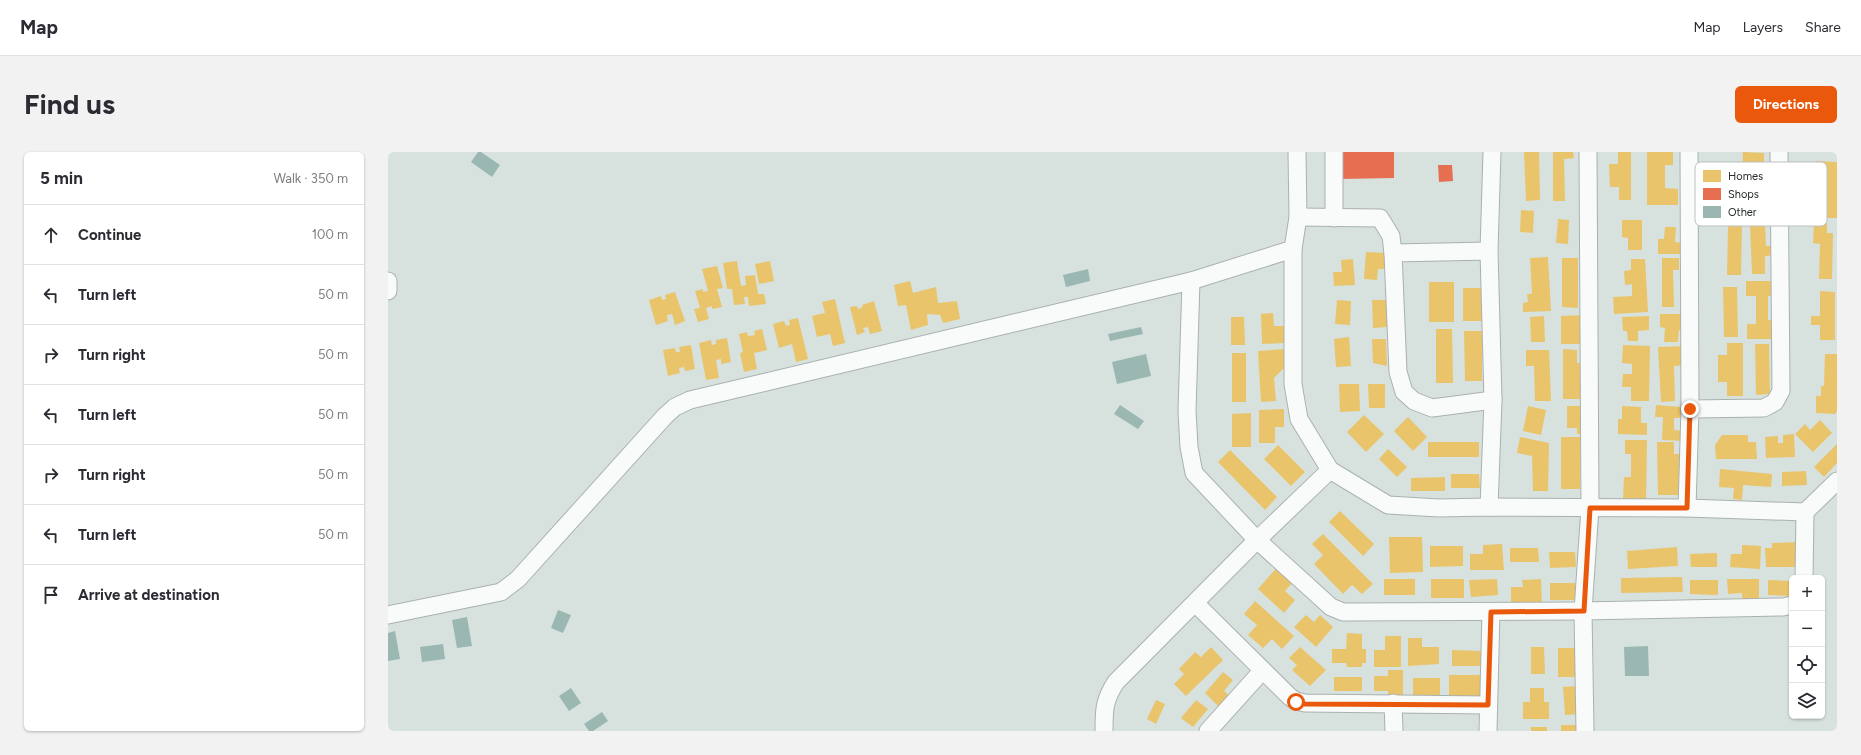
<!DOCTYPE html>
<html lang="en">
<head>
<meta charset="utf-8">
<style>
	body { margin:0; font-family:Figtree,sans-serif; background:#f2f2f3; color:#2b2b33 }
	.controls { position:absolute; right:12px; bottom:12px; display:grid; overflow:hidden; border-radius:6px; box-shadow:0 1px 3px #0004 }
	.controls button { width:36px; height:36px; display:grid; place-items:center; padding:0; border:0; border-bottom:1px solid #e1e1e2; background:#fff; color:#2b2b33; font:20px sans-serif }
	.stop { position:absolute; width:12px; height:12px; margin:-9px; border:3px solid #ea580c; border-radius:50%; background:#fff }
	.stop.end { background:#ea580c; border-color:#fff; box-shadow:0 1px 4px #0008 }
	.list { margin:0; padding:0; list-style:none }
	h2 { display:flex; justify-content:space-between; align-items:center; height:52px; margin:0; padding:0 16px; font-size:17px }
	h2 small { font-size:13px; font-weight:400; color:#7c7c81 }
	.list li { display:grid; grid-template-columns:26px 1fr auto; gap:12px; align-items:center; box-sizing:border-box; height:60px; padding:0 16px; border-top:1px solid #e1e1e2 }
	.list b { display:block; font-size:15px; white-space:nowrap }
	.list em { font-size:13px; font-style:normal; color:#7c7c81 }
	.icon { flex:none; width:22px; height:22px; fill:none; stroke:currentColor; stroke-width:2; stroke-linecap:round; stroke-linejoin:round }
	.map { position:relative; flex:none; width:1449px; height:579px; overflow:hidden; border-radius:6px }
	header { display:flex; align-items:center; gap:24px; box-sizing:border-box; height:56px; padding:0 20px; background:#fff; border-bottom:1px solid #e1e1e2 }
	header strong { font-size:19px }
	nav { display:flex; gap:22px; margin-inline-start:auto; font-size:14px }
	.intro { display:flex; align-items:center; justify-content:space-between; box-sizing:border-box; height:96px; padding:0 24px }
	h1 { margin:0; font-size:28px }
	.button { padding:10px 18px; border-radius:6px; background:#ea580c; color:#fff; font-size:14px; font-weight:700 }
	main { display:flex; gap:24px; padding:0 24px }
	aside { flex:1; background:#fff; border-radius:6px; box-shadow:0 1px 3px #0004 }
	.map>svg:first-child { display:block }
	.homes { fill:#e9c46a }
	.shops { fill:#e76f51 }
	.building { fill:#9ab7b2 }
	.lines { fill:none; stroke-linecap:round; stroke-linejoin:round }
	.minor-casing { stroke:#a9b1af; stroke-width:19 }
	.minor { stroke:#f9fbfa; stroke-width:17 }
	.route { stroke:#ea580c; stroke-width:5 }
	.key { fill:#fff; stroke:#bdbfbf; stroke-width:1 }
	.key-label { font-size:11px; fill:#242b2a }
</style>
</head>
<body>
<header>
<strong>Map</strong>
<nav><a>Map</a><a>Layers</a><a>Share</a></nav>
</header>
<div class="intro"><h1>Find us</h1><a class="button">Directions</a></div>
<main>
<aside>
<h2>5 min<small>Walk · 350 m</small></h2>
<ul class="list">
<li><svg class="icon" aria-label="ahead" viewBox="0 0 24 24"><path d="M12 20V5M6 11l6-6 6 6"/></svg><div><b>Continue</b></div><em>100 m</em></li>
<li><svg class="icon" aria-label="left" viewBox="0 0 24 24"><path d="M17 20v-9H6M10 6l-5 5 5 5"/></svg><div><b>Turn left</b></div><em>50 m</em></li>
<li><svg class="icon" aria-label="right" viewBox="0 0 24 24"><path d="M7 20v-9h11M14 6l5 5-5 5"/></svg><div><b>Turn right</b></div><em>50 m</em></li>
<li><svg class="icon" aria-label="left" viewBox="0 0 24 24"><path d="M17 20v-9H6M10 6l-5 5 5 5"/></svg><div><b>Turn left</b></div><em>50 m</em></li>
<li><svg class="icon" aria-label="right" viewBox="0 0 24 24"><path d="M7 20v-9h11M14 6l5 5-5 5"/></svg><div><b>Turn right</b></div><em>50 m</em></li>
<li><svg class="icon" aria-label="left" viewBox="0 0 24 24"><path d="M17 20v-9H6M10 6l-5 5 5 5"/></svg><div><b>Turn left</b></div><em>50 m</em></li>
<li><svg class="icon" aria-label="arrive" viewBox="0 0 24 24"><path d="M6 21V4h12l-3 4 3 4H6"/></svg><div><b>Arrive at destination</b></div></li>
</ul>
</aside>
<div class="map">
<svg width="1449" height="579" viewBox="0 0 1449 579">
	<rect width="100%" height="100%" fill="#d7e2df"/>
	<g class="homes">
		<polygon points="1136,0 1151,0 1152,48 1138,49"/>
		<polygon points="1165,0 1185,0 1186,6 1176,7 1177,49 1165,49"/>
		<polygon points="1230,0 1243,0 1243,48 1231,48 1231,35 1222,35 1221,12 1230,12"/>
		<polygon points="1259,0 1285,0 1285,13 1277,13 1277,36 1290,37 1290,53 1259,53"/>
		<polygon points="1355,0 1376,1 1376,16 1370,16 1369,47 1382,47 1382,62 1359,61 1359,26 1354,23"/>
		<polygon points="1428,9 1449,10 1449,66 1435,66 1437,31 1427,30"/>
		<polygon points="1133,58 1146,59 1145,81 1132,80"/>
		<polygon points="1170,67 1181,68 1180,92 1168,91"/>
		<polygon points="1234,68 1254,68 1254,98 1240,98 1240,86 1234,85"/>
		<polygon points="1426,70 1439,71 1439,81 1445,81 1444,127 1431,127 1432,92 1425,91"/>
		<polygon points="1340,73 1354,73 1353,123 1339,123"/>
		<polygon points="1362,74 1377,74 1378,94 1388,94 1389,103 1377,104 1377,122 1364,122"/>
		<polygon points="1277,75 1288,75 1287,90 1297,91 1297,102 1270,102 1270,87 1276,87"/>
		<polygon points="978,100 1000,101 999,117 990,117 989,128 976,127"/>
		<polygon points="1160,105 1163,159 1135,160 1135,151 1140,150 1139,142 1144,142 1142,106"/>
		<polygon points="1174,106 1190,106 1190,156 1174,155"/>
		<polygon points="1274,106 1291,106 1291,118 1285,118 1286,155 1274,155"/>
		<polygon points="965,107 967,133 946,134 945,120 954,120 953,108"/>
		<polygon points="1243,107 1257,107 1260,160 1226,162 1225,145 1244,144 1244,132 1237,133 1236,119 1243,118"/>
		<polygon points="349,109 353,134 358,133 357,124 367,123 370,142 376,142 378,152 361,154 360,145 356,145 357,152 346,153 344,137 339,137 335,111"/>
		<polygon points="382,109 386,129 371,132 367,112"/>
		<polygon points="329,114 335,136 329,137 334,155 324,157 324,154 318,156 321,167 310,170 306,157 312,156 307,139 315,137 315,140 320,139 314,117"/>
		<polygon points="522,129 525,141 548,135 550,151 569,149 572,167 555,171 552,163 539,162 540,173 523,178 518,153 510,154 506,133"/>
		<polygon points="1358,129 1388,129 1388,144 1380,144 1380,168 1388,168 1388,187 1359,187 1359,172 1368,172 1368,144 1358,144"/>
		<rect x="1041" y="130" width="25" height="40"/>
		<polygon points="1335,135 1349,135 1350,185 1336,185"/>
		<polygon points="1075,136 1097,136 1098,169 1075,169"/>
		<polygon points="1432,139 1447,140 1447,188 1432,188 1432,173 1423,173 1423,164 1432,164"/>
		<polygon points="287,140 297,169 287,173 284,162 279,163 280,169 268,173 261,148 273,144 274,148 278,147 277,143"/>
		<polygon points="447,147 457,191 445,194 442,182 429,185 424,164 437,161 434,150"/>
		<polygon points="949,148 963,149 962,173 947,172"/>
		<polygon points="984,148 998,148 999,175 985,176"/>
		<polygon points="486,149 494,179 482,182 480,175 475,176 477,180 469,183 462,155 469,154 470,157 475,155 474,153"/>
		<polygon points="885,161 886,174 896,174 897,191 874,192 873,162"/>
		<polygon points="1272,162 1296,162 1296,178 1291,178 1290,190 1276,190 1277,176 1272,175"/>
		<polygon points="1196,163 1197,192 1173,192 1173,164"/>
		<polygon points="1156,164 1157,190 1143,190 1142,165"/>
		<polygon points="1261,164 1261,178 1250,179 1250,189 1240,189 1239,179 1235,179 1234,165"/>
		<polygon points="843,165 856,165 857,193 843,193"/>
		<polygon points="410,166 420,207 408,210 404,192 391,196 385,172 396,169 398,174 402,173 401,168"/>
		<polygon points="374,177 379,198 366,201 369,217 356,220 352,201 355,200 351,182 359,180 360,184 367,183 366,179"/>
		<polygon points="1048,177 1064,177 1065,231 1048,231"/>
		<polygon points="1076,179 1094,179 1094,229 1077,229"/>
		<polygon points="961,185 963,214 948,215 946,187"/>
		<polygon points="339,186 343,210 333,212 333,207 328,208 331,226 318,228 311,191 323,188 324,193 328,192 328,188"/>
		<polygon points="984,187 998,187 999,214 985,211"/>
		<polygon points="1339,191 1355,191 1355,244 1339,244 1339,230 1330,230 1330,203 1339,203"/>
		<polygon points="1367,192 1381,192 1382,242 1368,243"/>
		<polygon points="303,193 307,217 297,219 296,215 291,216 292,221 280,224 275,198 287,196 288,200 292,200 291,195"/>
		<polygon points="1235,193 1262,194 1261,249 1243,249 1243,235 1234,235 1235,222 1244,222 1244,212 1234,211"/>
		<polygon points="1297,194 1298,213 1286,214 1287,249 1273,250 1270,195"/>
		<polygon points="896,197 897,215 886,226 888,249 873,250 870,199"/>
		<polygon points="1175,197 1189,198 1189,211 1198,211 1198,247 1175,247"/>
		<polygon points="1138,198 1161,198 1163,249 1147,249 1146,214 1138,214"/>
		<rect x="844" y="201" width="14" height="49"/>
		<polygon points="1437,202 1449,202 1449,259 1447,262 1428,261 1428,244 1433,244 1433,234 1436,234"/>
		<polygon points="951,232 971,232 972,259 952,260"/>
		<polygon points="980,232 997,232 997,256 981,256"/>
		<polygon points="1268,253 1294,255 1294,266 1286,266 1286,278 1297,279 1297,289 1274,288 1275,265 1267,265"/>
		<polygon points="1140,254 1158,258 1153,283 1135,279"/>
		<polygon points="1179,254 1198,254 1198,282 1189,282 1189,276 1179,276"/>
		<polygon points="1234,254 1253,255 1253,271 1259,271 1259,283 1230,282 1230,267 1234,267"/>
		<polygon points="896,257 896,275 887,275 887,291 871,291 871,258"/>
		<polygon points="863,261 863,295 844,295 844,262"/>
		<polygon points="976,263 996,282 978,300 959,280"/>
		<polygon points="1020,265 1039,285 1025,299 1006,279"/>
		<polygon points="1432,268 1444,281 1425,300 1407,282 1417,272 1422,278"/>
		<polygon points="1406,282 1407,305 1378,306 1377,285 1390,284 1390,291 1395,291 1395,283"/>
		<polygon points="1334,283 1360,283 1360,290 1368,290 1369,307 1328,307 1327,293"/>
		<polygon points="1132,285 1161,291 1160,339 1145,339 1144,304 1129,301"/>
		<rect x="1173" y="285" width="19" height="52"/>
		<polygon points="1237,288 1259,288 1258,347 1235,347 1236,325 1243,325 1243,302 1237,302"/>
		<rect x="1040" y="290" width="51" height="15"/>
		<polygon points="1269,290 1286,290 1286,302 1294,302 1295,343 1270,343"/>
		<polygon points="1449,292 1449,311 1436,325 1426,315"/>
		<polygon points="890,293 917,320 903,334 876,307"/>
		<polygon points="1000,297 1019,315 1009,325 991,307"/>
		<polygon points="842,298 889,345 877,358 830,310"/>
		<polygon points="1332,317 1384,322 1383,335 1355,333 1354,348 1345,347 1346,336 1331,335"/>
		<polygon points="1418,319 1419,333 1394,334 1394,320"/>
		<polygon points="1063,322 1091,322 1092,336 1063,336"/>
		<polygon points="1057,325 1057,339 1023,339 1023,326"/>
		<polygon points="952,359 986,392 975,404 941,370"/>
		<polygon points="935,382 985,432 974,442 964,433 955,442 926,412 935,403 924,392"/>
		<polygon points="1001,385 1034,385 1035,420 1002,421"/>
		<polygon points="1413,390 1413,415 1378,415 1377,396 1384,396 1384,391"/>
		<polygon points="1114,392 1116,418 1082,418 1082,402 1095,402 1095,393"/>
		<polygon points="1354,393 1373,394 1372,417 1342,415 1343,402 1354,402"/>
		<polygon points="1042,394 1075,394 1075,414 1042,415"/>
		<polygon points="1289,395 1290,414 1240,417 1239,399"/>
		<polygon points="1122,396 1150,396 1151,410 1122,410"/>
		<polygon points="1161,400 1187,400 1188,415 1162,416"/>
		<polygon points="1329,401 1329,415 1303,415 1302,402"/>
		<polygon points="891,413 907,428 897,439 907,448 896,461 870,437"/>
		<polygon points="1294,425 1295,440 1233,441 1233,426"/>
		<rect x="996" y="427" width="31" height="16"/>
		<rect x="1043" y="427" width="33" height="19"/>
		<polygon points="1109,427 1110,443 1083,445 1081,428"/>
		<polygon points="1153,427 1154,455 1123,455 1123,435 1135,435 1134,428"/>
		<polygon points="1339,427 1371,427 1371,451 1354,452 1354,441 1340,442"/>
		<polygon points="1302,428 1330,428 1330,443 1302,442"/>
		<polygon points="1380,428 1404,429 1404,444 1380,443"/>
		<polygon points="1162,431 1187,431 1188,448 1162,448"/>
		<polygon points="867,449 906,484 894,497 884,487 875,496 860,483 869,473 856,462"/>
		<polygon points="918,463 926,470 932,463 945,475 928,495 906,475"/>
		<polygon points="959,481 974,482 974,497 978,497 978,511 974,511 974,515 959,515 958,511 944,511 944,497 958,497"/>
		<polygon points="997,484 1013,484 1013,515 986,515 986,498 997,498"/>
		<polygon points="1020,486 1034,486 1034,495 1051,495 1051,512 1020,514"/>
		<polygon points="823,495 835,508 798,544 786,532 796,522 791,517 807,500 813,505"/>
		<polygon points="912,495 938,518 922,534 904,518 909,513 901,506"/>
		<polygon points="1143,495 1156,495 1157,522 1143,522"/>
		<rect x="1170" y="496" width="17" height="29"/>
		<polygon points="1064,498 1094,499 1094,514 1064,514"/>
		<polygon points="1000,518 1015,518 1015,546 1000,546 1000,539 986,539 986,524 1000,524"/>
		<polygon points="835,520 845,528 836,539 844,546 833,557 817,541"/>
		<rect x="1061" y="523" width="32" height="24"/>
		<rect x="946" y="525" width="28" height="14"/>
		<rect x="1025" y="526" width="27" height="20"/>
		<polygon points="1189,534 1191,562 1177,563 1175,535"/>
		<polygon points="1142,536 1156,536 1156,550 1161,550 1161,567 1135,567 1135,550 1142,550"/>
		<polygon points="768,548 777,552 768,572 759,567"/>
		<polygon points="808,548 820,557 805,575 793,566"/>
		<rect x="1173" y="573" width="15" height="6"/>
		<rect x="1143" y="575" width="16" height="4"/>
	</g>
	<g class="shops">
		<polygon points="953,0 1006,0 1006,26 952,27"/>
		<polygon points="1050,13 1064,13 1065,29 1051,30"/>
	</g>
	<g class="building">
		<polygon points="90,0 93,0 112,13 104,25 83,10"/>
		<polygon points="700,117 702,129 678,135 675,123"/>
		<polygon points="753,175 755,182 722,189 720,182"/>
		<polygon points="758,202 763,224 729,232 724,210"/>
		<polygon points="732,253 756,269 750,277 726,262"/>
		<polygon points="170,458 183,463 175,481 163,476"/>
		<polygon points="79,465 84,494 69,496 64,468"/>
		<polygon points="7,479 12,507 0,509 0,481"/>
		<polygon points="55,492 57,507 34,510 32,495"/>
		<polygon points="1260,494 1261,524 1237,524 1236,495"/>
		<polygon points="183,536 193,551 181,559 171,544"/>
		<polygon points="214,560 220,569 205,579 201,579 196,572"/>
	</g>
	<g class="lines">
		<defs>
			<g id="minor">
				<polyline points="909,0 910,65 905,97 905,232 911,267 942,318 1000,353 1051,356 1101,355 1299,356 1417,360 1449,329"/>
				<polyline points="946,0 946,66"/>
				<polyline points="910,65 992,66 1003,84 1005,101 1010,220 1016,240 1026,249 1044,256 1105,248"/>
				<polyline points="1005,101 1101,99"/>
				<polyline points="0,129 0,139"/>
				<polyline points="803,129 799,259 801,295 806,321 869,388 943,455 955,460 1195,459 1395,455 1404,453"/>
				<polyline points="1302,257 1376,256 1387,250 1393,239 1391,0"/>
				<polyline points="1101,355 1105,248 1101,99 1104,0"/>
				<polyline points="1299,356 1302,257 1301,0"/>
				<polyline points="1416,426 1417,360"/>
				<polyline points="807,451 902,545 908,549 917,551 1100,553"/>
				<polyline points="0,463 113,440 130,427 277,264 287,255 302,248 803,129 905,97"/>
				<polyline points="1005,551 1006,579"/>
				<path d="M716,579C716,558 716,548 728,530L869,388L942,318"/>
				<polyline points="820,579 874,519"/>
				<polyline points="1100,579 1103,460"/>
				<polyline points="1197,579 1195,459 1202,356 1200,0"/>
			</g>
		</defs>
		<use href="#minor" class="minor-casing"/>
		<use href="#minor" class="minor"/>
	</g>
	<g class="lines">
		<polyline class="route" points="908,550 917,552 1100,553 1103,460 1196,459 1202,356 1299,356 1302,257"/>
	</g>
	<rect x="1307" y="10" width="132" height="64" rx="6" class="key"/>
	<rect x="1315" y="18" width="18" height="12" fill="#e9c46a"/>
	<rect x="1315" y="36" width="18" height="12" fill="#e76f51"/>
	<rect x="1315" y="54" width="18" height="12" fill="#9ab7b2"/>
	<g class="key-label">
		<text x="1340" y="28">Homes</text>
		<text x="1340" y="46">Shops</text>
		<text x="1340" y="64">Other</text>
	</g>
</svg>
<div class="controls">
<button>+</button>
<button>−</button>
<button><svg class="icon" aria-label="locate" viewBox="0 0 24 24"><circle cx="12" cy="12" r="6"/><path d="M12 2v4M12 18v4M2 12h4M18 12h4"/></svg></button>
<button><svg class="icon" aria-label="layers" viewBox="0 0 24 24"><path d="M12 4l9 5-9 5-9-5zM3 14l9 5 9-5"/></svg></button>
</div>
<div class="stop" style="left:908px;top:550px"></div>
<div class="stop end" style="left:1302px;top:257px"></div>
</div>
</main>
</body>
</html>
